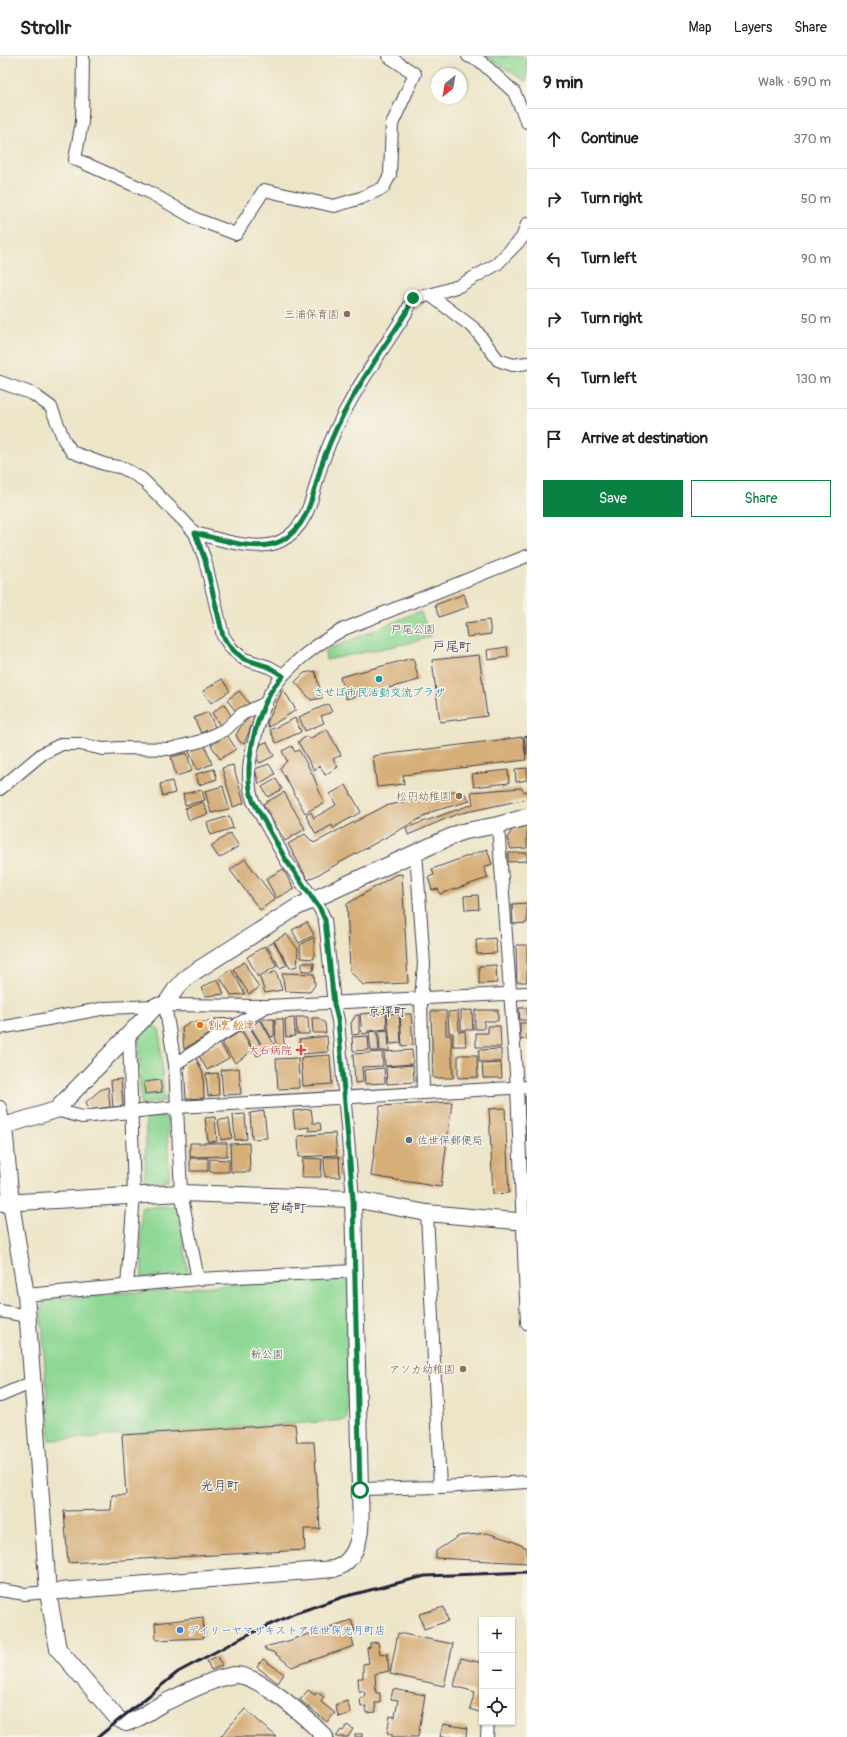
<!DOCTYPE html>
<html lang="en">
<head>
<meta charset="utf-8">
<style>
	body { margin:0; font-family:Pangolin,"Klee One",sans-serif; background:#f2f2f2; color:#202124 }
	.controls { position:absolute; right:12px; bottom:12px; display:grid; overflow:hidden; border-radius:0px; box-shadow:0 1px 3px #0004 }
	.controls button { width:36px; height:36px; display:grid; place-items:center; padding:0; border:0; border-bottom:1px solid #e0e0e0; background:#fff; color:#202124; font:20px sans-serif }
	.compass { position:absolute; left:431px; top:12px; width:36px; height:36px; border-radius:50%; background:#fff; box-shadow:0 1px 3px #0004; rotate:211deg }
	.stop { position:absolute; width:12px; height:12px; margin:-9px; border:3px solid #0b8043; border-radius:50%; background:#fff }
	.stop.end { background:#0b8043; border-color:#fff; box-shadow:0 1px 4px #0008 }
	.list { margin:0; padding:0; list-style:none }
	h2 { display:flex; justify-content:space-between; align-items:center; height:52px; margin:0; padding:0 16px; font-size:17px }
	h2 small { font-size:13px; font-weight:400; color:#757577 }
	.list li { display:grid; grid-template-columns:26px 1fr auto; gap:12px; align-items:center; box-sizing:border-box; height:60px; padding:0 16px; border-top:1px solid #e0e0e0 }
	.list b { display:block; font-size:15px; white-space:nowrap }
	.list em { font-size:13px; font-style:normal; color:#757577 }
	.actions { display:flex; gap:8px; padding:12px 16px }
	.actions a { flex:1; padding:9px 0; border:1px solid #0b8043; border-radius:0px; text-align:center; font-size:14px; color:#0b8043 }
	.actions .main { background:#0b8043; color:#fff }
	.icon { flex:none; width:22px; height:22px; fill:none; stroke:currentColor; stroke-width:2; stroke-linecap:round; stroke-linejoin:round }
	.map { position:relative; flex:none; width:527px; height:1681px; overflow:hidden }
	header { display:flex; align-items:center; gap:24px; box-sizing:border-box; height:56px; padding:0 20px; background:#fff; border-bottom:1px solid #e0e0e0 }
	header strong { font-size:19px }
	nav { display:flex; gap:22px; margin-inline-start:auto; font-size:14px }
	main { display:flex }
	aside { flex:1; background:#fff }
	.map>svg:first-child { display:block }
	.green { fill:#8fd894; stroke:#587d68 }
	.building { fill:#d6ae78 }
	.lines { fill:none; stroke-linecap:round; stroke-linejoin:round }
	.street-casing { stroke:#403f50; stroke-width:14 }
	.secondary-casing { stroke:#403f50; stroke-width:18 }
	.street { stroke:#fff; stroke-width:12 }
	.secondary { stroke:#fff; stroke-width:16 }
	.rail { stroke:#22223b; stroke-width:3 }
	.route { stroke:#0b8043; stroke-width:5 }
	.education-dot { fill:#8d6e63; stroke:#f7f3e8; stroke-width:1.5 }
	.culture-dot { fill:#0f9aa8; stroke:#f7f3e8; stroke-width:1.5 }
	.food-dot { fill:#e8710a; stroke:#f7f3e8; stroke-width:1.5 }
	.health-dot { fill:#e0444e; stroke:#f7f3e8; stroke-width:1.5 }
	.service-dot { fill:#5c6f8a; stroke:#f7f3e8; stroke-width:1.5 }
	.shop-dot { fill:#3f7fe0; stroke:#f7f3e8; stroke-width:1.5 }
	.labels { text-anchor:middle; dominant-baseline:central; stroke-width:3; stroke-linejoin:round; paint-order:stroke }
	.education-label { font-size:11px; fill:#785e54; stroke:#f7f3e8; text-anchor:end }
	.park-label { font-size:11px; fill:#435956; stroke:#f7f3e8 }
	.culture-label { font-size:11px; fill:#0d838f; stroke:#f7f3e8 }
	.food-label { font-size:11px; fill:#c56008; stroke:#f7f3e8; text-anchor:start }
	.health-label { font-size:11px; fill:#be3a42; stroke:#f7f3e8; text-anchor:end }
	.service-label { font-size:11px; fill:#4e5e75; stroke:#f7f3e8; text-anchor:start }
	.shop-label { font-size:11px; fill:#366cbe; stroke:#f7f3e8; text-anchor:start }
	.quarter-label { font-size:13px; fill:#22223b; stroke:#f7f3e8 }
</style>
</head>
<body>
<header>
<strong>Strollr</strong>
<nav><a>Map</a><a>Layers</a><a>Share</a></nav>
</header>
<main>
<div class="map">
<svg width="527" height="1681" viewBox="0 0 527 1681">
	<rect width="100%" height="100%" fill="#f7f3e8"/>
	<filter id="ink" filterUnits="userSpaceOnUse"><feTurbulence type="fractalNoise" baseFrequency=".025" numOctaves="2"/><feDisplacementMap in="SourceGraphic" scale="8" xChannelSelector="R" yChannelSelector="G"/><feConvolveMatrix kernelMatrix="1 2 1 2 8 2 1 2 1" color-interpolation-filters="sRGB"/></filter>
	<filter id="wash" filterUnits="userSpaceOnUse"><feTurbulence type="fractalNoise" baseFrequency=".012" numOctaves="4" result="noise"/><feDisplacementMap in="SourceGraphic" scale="16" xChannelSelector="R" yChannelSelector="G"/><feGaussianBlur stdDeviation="0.9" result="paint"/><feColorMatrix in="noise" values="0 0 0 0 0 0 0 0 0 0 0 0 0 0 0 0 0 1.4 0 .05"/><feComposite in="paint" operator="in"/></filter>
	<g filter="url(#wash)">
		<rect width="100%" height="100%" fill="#ede5c8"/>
		<g class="green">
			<polygon points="485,0 523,0 527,3 527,24 526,25"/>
			<polygon points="421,556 430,580 414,586 326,604 325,595 415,557"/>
			<polygon points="153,970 159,973 160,978 164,1045 141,1048 138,985 146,973"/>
			<path d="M167,1060L169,1123C163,1127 152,1126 145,1124L146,1063Z"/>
			<polygon points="179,1150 188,1218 142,1222 141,1151"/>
			<polygon points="341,1220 349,1227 347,1364 50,1384 41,1251 47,1243"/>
		</g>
		<g id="blocks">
			<g class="building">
				<polygon points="464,538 468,551 439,561 435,549"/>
				<polygon points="489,564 491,578 467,581 465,567"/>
				<polygon points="507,591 508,601 488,604 487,594"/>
				<polygon points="479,599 487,660 440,666 432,604"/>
				<polygon points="413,602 419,624 346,643 340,621"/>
				<polygon points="315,615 322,642 311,644 295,626 304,617"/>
				<polygon points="222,623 230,635 211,647 203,635"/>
				<polygon points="283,633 296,654 269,671 267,667"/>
				<polygon points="239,635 249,647 237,657 227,644"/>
				<polygon points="224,648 232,661 220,669 212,657"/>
				<polygon points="328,648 332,656 321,660 324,667 305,675 299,661"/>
				<polygon points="208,656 215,671 201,677 194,662"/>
				<polygon points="250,661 254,663 244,688 240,686 236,679 241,670"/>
				<polygon points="295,662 301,676 276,687 270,674"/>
				<polygon points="327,673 341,699 333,703 338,711 325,719 320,710 314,714 298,686 307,680 309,683"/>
				<polygon points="227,679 236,693 220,703 211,689"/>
				<polygon points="527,680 527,698 526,698 524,681"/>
				<polygon points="523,681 526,704 403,719 404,728 377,731 373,700"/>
				<polygon points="267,686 274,700 260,707 255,701 261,688"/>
				<polygon points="204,687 212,708 197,714 188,693"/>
				<polygon points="292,690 295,696 299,694 313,719 324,747 305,757 280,712 287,705 282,695"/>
				<polygon points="187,697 192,715 176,720 171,701"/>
				<polygon points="269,708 275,718 259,728 255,713"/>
				<polygon points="233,709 244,747 233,751 222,712"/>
				<polygon points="527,712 527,724 516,726 515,713"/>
				<polygon points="214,713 217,723 199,729 196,718"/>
				<polygon points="508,714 509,727 474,731 472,718"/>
				<polygon points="276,723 282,733 268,741 262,731"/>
				<polygon points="172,725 175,737 163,740 160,728"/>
				<polygon points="346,729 361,756 333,772 332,769 316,778 306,760 311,756 314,762 336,749 330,738"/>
				<polygon points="223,730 229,753 211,757 205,735"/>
				<polygon points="521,732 524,736 527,735 527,743 457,758 408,779 406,772 473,748 471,736"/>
				<polygon points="202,734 205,744 185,749 183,738"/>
				<polygon points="455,735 465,738 470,745 434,755 308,824 288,788 305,778 314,787 385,750"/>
				<polygon points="284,736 305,773 285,785 263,748"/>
				<polygon points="203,746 208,758 189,764 185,752"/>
				<polygon points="229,760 233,772 211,779 207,767"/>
				<polygon points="527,770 527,792 511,793 507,782 512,774"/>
				<polygon points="230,777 239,790 219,802 211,790"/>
				<polygon points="487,793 492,808 484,811 488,822 440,838 438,833 432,834 428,821 434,819 432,813"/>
				<polygon points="508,797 527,797 527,805 508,806"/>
				<polygon points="245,803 275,843 260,854 230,814"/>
				<polygon points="283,813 294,833 276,842 266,823"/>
				<polygon points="402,818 408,927 363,929 350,915 347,848 395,819"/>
				<polygon points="478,839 479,853 465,854 464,840"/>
				<polygon points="527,847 527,867 513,868 512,848"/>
				<polygon points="307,866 314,879 299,887 292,874"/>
				<polygon points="286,878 298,893 297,910 290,912 274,885"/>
				<polygon points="314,881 314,903 301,902 300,889"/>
				<polygon points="495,882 497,897 477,898 476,884"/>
				<polygon points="274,886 287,909 280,912 267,890"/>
				<polygon points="516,889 527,889 527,926 517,926"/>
				<polygon points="265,890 277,910 258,921 247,901"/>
				<polygon points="244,906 259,932 249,938 233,913"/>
				<polygon points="302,907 314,907 313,915 302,915"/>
				<polygon points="496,909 497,927 479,928 479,910"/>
				<polygon points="231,913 245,938 231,939 220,921"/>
				<polygon points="276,915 282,934 265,937 260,922"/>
				<polygon points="282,917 314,918 315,929 310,936 285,935"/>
				<polygon points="218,923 224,938 206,940 201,932"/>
				<polygon points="519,952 527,952 527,964 520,964"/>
				<polygon points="472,954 473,974 461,974 461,955"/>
				<polygon points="475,954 498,954 498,965 484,965 484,973 475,973"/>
				<polygon points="431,955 446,955 446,979 451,979 453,1022 433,1022"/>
				<polygon points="458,955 459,976 465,975 466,990 453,990 453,977 449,977 448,956"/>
				<polygon points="386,956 387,973 368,975 368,977 362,978 360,958"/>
				<polygon points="399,957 401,987 390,988 387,958"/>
				<polygon points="400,958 411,958 413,989 402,990"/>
				<polygon points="356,959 359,959 359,978 352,979 351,967"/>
				<polygon points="296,961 308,961 309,978 297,978"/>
				<polygon points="233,962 234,964 220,972 214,963"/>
				<polygon points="294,962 295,980 286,981 285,963"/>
				<polygon points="312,962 319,962 325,967 326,977 313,977"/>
				<polygon points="261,963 274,963 274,980 271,981"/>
				<polygon points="275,963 283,963 284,991 276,992"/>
				<polygon points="260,964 275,990 266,995 250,970"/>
				<polygon points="190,966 210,966 217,974 184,993 182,971"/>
				<polygon points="520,967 527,967 527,983 520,984"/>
				<polygon points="249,970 265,996 257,1000 242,974"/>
				<polygon points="488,970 500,970 501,991 476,991 476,977 488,977"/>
				<polygon points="388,974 389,995 380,995 379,975"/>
				<polygon points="241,975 253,995 235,1007 222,987"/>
				<polygon points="377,975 379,995 371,995 369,976"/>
				<polygon points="327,980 328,996 301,998 299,983"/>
				<polygon points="368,980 369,994 353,995 352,981"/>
				<polygon points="220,987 229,1002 207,1014 198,998"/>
				<polygon points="501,993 501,1006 479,1006 479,994"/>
				<polygon points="412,994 413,1008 385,1010 384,996"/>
				<polygon points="382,996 383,1010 362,1011 363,1026 355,1027 353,998"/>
				<polygon points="330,999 332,1028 303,1030 301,1001"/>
				<polygon points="458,999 477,999 478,1021 458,1022"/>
				<polygon points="196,1002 203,1017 204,1042 186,1043 184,1008"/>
				<polygon points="298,1002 299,1032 278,1033 276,1003"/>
				<polygon points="501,1007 502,1022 483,1022 482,1008"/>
				<polygon points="413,1009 414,1026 387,1028 386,1011"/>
				<polygon points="239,1012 241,1038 223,1039 221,1014"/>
				<polygon points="384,1012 385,1027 365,1028 364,1014"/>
				<polygon points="218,1017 219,1039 208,1040 206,1018"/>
				<polygon points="121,1023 123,1050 113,1051 111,1024"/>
				<polygon points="160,1024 162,1036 145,1038 144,1026"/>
				<polygon points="108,1031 110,1051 89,1054 86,1046 100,1034"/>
				<rect x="525" y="1041" width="2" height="8"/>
				<polygon points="452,1046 441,1131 371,1120 380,1050"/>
				<polygon points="505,1052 509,1137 493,1138 489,1053"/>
				<polygon points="311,1053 313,1067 320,1067 321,1074 309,1075 309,1071 295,1073 293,1055"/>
				<polygon points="525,1053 527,1053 527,1064 526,1064"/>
				<polygon points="264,1055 267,1082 252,1083 250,1057"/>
				<polygon points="245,1058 247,1083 235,1084 233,1059"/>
				<polygon points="215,1061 217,1085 208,1086 205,1062"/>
				<polygon points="229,1063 232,1082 221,1084 218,1064"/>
				<polygon points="525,1070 527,1070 527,1085 526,1085"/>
				<polygon points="335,1077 337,1099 299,1101 298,1080"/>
				<polygon points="190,1087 227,1087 227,1100 190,1101"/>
				<polygon points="249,1087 250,1116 231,1116 230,1088"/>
				<polygon points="324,1101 339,1101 340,1121 325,1121"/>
				<rect x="190" y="1102" width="18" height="13"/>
				<polygon points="303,1102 322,1103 321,1121 302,1121"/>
				<polygon points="210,1103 229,1104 229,1116 210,1116"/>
				<polygon points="295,1368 297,1386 314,1386 320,1473 304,1473 305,1494 68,1507 64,1455 111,1454 112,1439 126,1439 122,1379"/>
				<polygon points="487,1477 512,1485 527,1492 527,1507 436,1502 436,1495 459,1480"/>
				<polygon points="444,1551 448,1565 424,1573 419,1558"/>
				<polygon points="203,1561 204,1582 156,1584 155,1567"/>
				<polygon points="351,1564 355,1575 350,1577 354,1590 292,1611 273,1596 266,1594 264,1591 285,1586"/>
				<polygon points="398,1577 453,1588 444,1630 390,1618"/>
				<polygon points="378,1586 380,1598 387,1597 389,1615 375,1618 376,1637 380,1637 380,1647 375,1647 376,1656 366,1657 366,1650 361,1651 360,1642 365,1641 364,1635 359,1635 358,1622 363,1622 363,1608 369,1607 367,1592 370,1591 370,1587"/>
				<polygon points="218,1600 222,1610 211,1614 207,1605"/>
				<polygon points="461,1602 482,1607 482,1657 470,1653 475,1636 454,1630"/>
				<polygon points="263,1603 284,1618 278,1627 257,1611"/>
				<polygon points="393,1633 425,1639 418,1681 392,1681 392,1678 387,1677 390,1660 395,1661 398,1644 391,1643"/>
				<polygon points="308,1634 315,1639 317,1636 324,1641 321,1646 335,1657 327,1666 300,1644"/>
				<polygon points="347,1645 351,1657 339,1661 335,1649"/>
				<polygon points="245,1653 277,1681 220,1681"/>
				<polygon points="443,1668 467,1672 466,1681 440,1681"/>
				<polygon points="347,1669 353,1673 348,1681 336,1681 341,1674 343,1675"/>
				<rect x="355" y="1678" width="7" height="3"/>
			</g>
		</g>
	</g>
	<g filter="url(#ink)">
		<use href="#blocks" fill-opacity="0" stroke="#403f50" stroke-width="1"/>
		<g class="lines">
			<defs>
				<g id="street">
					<polyline points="83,0 82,66 75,103 147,135 196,163 236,178 264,134 334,150 361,142 383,132 390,119 392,68 415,18 388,0"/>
					<polyline points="468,0 480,5 514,36 527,66"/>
					<polyline points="430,239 459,230 497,208 522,182 527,168"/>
					<polyline points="0,326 33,338 51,351 64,384 72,396 104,408 123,412 142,423 182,463 195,477 205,504 223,580 232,593 244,603 269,611 283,619"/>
					<path d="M195,477C220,483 257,497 281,485C312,469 313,431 324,402C343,349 376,304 406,257L413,242L430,239L475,273L498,304L513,309L527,307"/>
					<polyline points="0,733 42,698 62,688 80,688 103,693 122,692 170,693 201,685 226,673 242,658 266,647"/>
					<polyline points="498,769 517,1031 527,1267"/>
					<polyline points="416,796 424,908 421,943 423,1037"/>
					<polyline points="0,972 106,952 156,950"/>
					<polyline points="175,1008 267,950"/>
					<polyline points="0,1051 4,1070 0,1070"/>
					<polyline points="56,1054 82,1061 177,1051 527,1031"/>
					<path d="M353,1143L338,964L334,948L325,864L320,853L286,804L253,745C246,723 249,703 255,682C259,667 263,649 271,636C286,610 318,587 344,573L527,500"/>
					<polyline points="427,1157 440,1431"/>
					<polyline points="198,1223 181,1137 175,1008 165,949 267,950 527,937"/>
					<polyline points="127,1230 134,1139 129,978"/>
					<polyline points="26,1239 198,1223 355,1215"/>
					<polyline points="0,1255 27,1260"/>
					<polyline points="0,1340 33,1326"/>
					<polyline points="360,1433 440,1431 527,1426"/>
					<polyline points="0,1534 25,1538 48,1536"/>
					<polyline points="487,1681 488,1666"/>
				</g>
				<g id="secondary">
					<polyline points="2,1147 181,1137 353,1143 427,1157 527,1166"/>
					<path d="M48,1536L334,1513C338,1511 344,1509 347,1505C365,1488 360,1456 360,1433L353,1143"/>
					<path d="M325,1681C309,1664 259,1618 235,1619C216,1621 184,1637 166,1646C152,1652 142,1663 126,1667L117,1662L58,1593L48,1536L26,1239L11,1147L4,1070L56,1054L156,950L165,949L175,934L188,920L297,851L461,776L498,769L527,761"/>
				</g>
			</defs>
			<use href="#street" class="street-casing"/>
			<use href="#secondary" class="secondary-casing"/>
			<use href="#street" class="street"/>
			<use href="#secondary" class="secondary"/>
			<polyline class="rail" points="98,1681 178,1616 245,1580 296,1557 343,1541 425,1520 527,1516"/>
		</g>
	</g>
	<g class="lines" filter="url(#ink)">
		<path class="route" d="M360,1434L353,1143L338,964L334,948L325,864L320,853L286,804L253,745C242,714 255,665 270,637C273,631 279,625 283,620L269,611L244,603L232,593L223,580L205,504L195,477C220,483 257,497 281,485C312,469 313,431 324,402C343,349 376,304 406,257L413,242"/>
	</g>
	<g class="education-dot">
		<circle cx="347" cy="258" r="4"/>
		<circle cx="459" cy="740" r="4"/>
		<circle cx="463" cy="1313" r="4"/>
	</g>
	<circle class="culture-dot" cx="379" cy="623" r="4"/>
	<circle class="food-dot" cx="200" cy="969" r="4"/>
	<path class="health-dot" d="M299 988h4v4h4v4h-4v4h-4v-4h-4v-4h4z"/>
	<circle class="service-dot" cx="409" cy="1084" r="4"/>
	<circle class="shop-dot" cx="180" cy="1574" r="4"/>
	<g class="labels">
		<g class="education-label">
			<text x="339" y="258">三浦保育園</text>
			<text x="451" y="740">松円幼稚園</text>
			<text x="455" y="1313">アソカ幼稚園</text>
		</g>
		<g class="park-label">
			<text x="413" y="573">戸尾公園</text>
			<text x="267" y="1298">新公園</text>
		</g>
		<g class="culture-label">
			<text x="379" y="636">させぼ市民活動交流プラザ</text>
		</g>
		<g class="food-label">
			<text x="208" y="969">割烹 舩津</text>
		</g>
		<g class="health-label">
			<text x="292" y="994">大石病院</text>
		</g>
		<g class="service-label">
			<text x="417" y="1084">佐世保郵便局</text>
		</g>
		<g class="shop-label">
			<text x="188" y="1574">デイリーヤマザキストア佐世保光月町店</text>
		</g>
		<g class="quarter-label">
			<text x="452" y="591">戸尾町</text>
			<text x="387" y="956">京坪町</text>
			<text x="287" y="1152">宮崎町</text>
			<text x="220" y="1430">光月町</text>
		</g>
	</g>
</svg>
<div class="controls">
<button>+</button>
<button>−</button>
<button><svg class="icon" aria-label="locate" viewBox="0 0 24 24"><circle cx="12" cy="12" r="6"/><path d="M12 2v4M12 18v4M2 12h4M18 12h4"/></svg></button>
</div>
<svg class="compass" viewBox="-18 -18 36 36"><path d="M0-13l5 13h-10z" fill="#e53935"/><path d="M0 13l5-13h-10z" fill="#757577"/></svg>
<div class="stop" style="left:360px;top:1434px"></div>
<div class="stop end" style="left:413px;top:242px"></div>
</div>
<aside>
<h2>9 min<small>Walk · 690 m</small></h2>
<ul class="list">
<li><svg class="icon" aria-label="ahead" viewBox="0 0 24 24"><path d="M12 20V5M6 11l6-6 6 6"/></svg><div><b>Continue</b></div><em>370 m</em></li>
<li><svg class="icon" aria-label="right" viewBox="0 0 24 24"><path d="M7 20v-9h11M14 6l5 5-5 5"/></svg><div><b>Turn right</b></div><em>50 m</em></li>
<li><svg class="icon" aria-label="left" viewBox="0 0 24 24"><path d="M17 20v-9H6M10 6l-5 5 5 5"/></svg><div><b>Turn left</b></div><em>90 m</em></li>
<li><svg class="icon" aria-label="right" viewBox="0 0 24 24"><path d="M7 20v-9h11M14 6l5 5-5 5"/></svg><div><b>Turn right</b></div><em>50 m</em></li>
<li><svg class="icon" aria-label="left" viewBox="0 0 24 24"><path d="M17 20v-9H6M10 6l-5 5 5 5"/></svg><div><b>Turn left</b></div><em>130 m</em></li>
<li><svg class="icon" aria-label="arrive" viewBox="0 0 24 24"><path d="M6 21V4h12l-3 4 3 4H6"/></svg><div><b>Arrive at destination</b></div></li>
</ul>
<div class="actions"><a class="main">Save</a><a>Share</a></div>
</aside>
</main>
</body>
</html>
